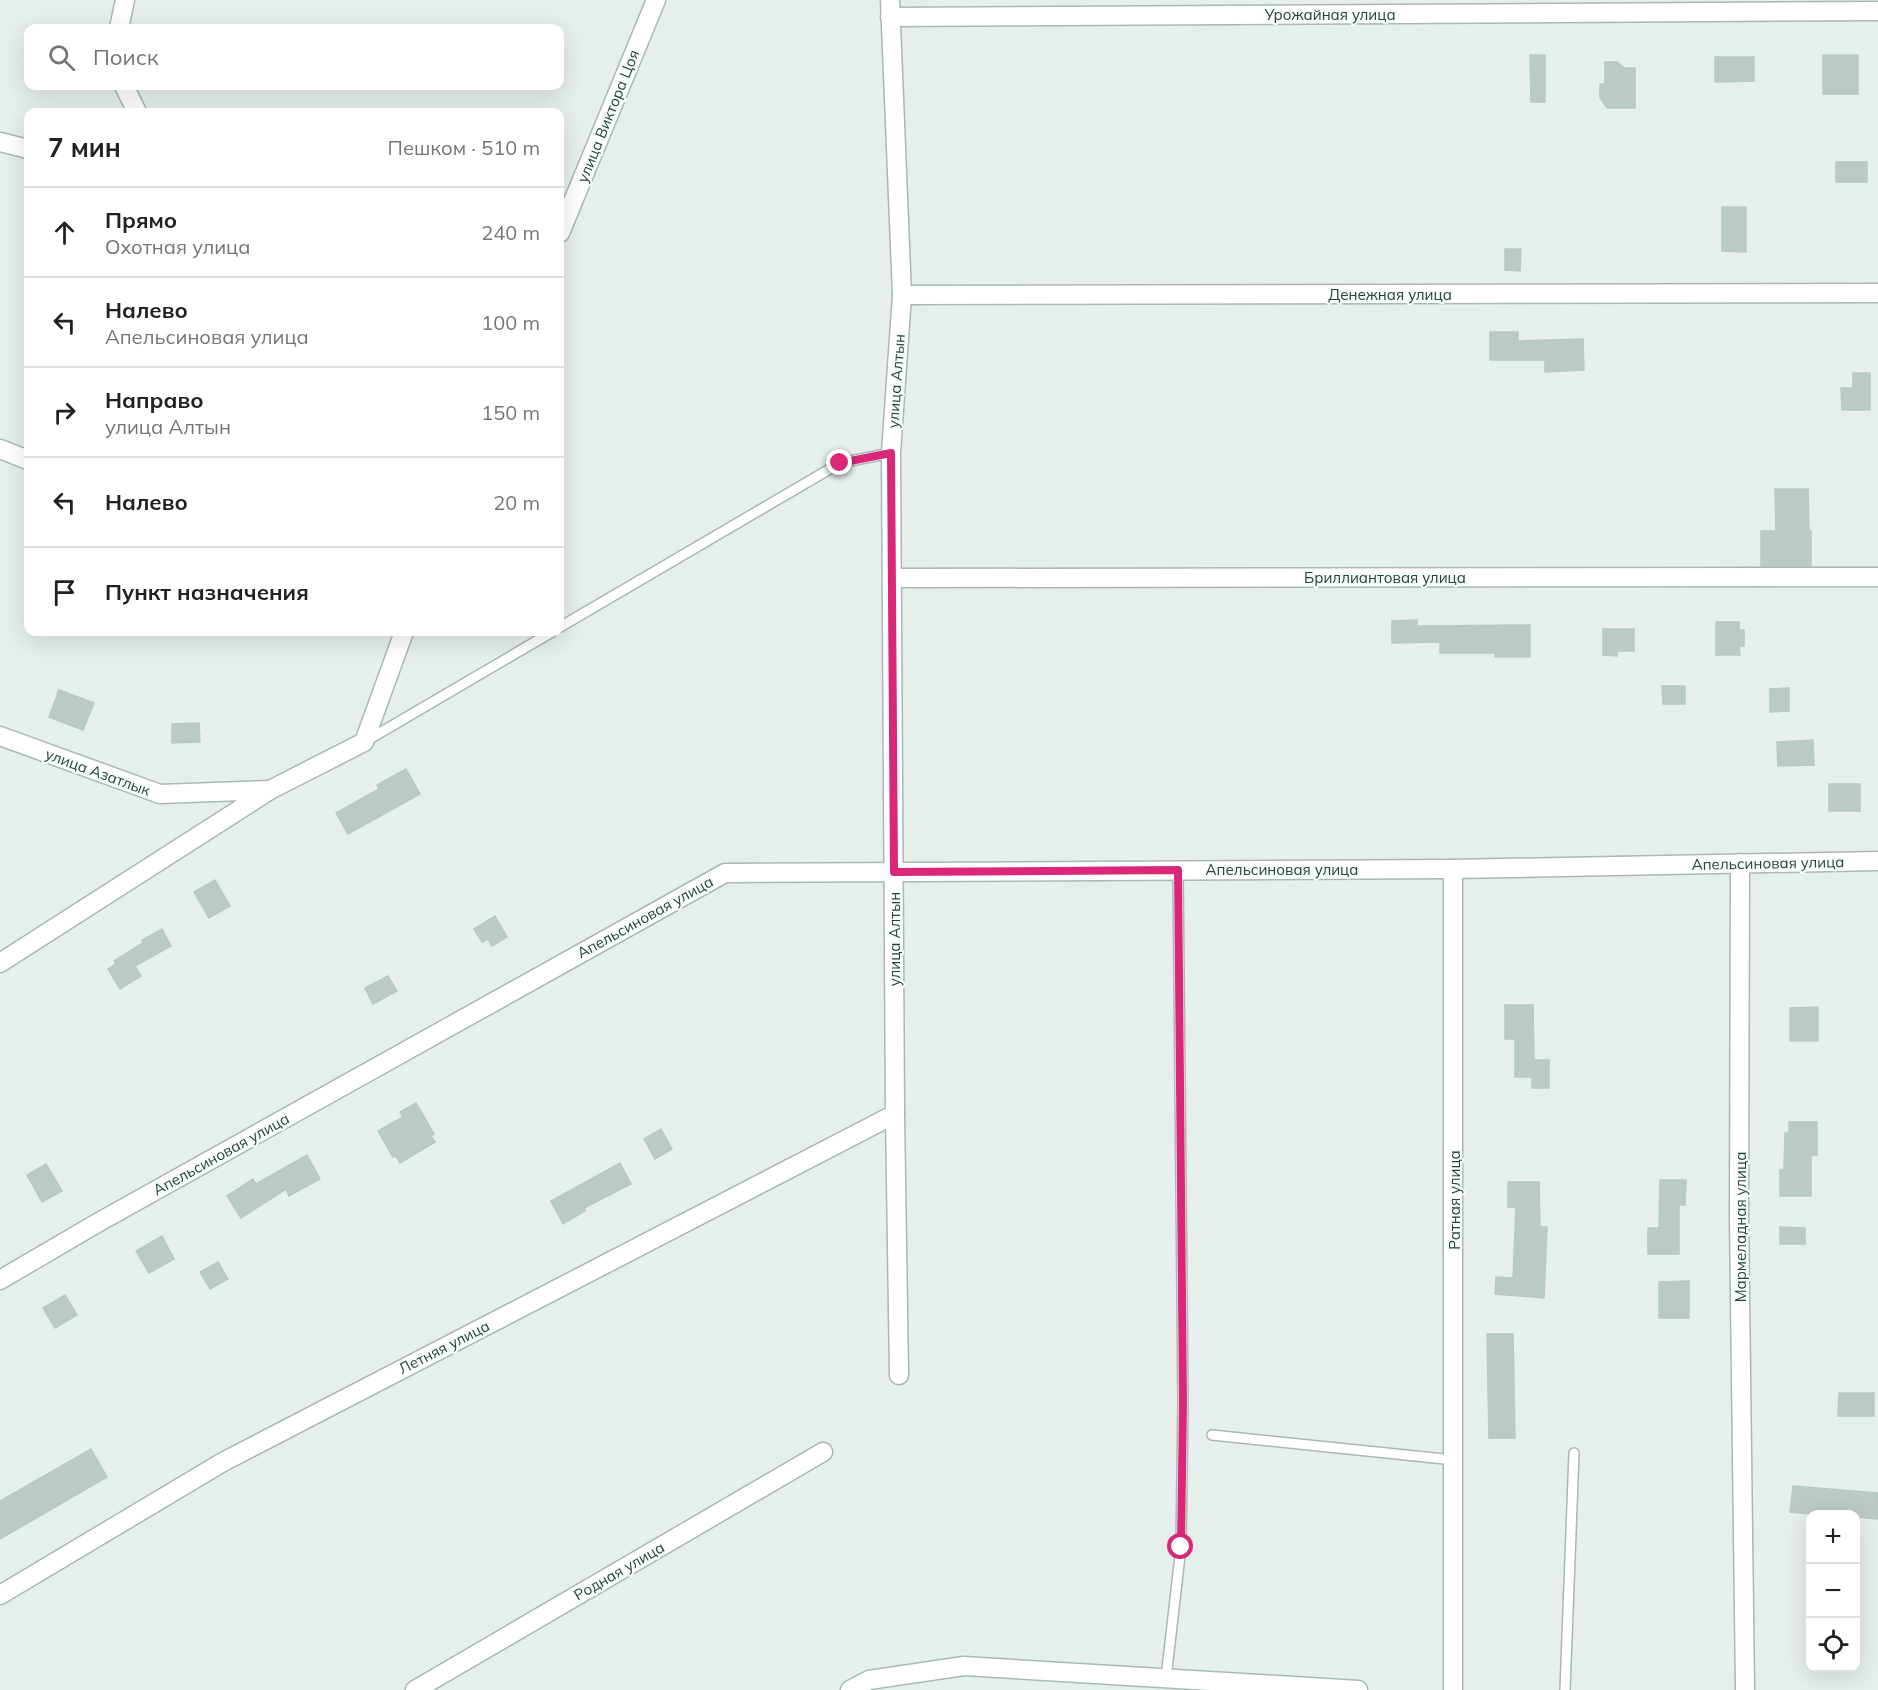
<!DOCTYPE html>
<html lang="ru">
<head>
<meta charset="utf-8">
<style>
	body { margin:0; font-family:Mulish,sans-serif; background:#f2f2f2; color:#202124 }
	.controls { position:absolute; right:18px; bottom:18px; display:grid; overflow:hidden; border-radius:12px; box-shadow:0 6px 24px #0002 }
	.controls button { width:54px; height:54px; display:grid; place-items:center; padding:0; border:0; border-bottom:2px solid #e0e0e0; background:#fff; color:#202124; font:30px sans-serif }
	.stop { position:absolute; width:18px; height:18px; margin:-14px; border:4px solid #db2777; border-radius:50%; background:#fff }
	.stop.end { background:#db2777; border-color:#fff; box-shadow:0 2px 6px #0008 }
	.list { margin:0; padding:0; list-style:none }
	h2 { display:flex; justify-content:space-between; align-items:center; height:78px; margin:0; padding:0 24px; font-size:26px }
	h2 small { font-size:20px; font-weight:400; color:#757577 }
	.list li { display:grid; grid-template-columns:39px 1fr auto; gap:18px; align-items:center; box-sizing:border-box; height:90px; padding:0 24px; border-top:2px solid #e0e0e0 }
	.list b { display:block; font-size:22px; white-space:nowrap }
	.list p { margin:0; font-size:20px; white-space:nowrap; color:#757577 }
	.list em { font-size:20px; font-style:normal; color:#757577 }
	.icon { flex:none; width:33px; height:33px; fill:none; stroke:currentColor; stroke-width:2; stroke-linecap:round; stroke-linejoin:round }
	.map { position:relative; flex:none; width:1878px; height:1690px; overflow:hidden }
	.search { position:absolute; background:#fff; box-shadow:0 6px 24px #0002; left:24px; top:24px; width:540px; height:66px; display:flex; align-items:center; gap:15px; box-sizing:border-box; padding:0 21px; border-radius:12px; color:#757577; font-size:22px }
	.panel { position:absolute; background:#fff; box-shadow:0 6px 24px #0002; left:24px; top:108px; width:540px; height:528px; border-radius:12px }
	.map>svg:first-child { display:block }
	.building { fill:#bbcac4; stroke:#b8c9c2; stroke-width:1.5 }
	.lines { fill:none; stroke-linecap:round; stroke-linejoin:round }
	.service-casing { stroke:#a8b8b2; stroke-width:12 }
	.minor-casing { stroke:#a8b8b2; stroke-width:21 }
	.secondary-casing { stroke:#a4bbb3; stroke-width:21 }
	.service { stroke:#fff; stroke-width:9 }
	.minor { stroke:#fff; stroke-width:18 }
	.secondary { stroke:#fff; stroke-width:18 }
	.route { stroke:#db2777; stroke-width:8 }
	.labels { text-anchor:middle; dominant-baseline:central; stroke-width:4.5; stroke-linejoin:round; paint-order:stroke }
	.street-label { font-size:15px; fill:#24423a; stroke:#f7fbf9 }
</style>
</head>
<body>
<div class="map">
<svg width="1878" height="1690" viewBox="0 0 1878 1690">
	<rect width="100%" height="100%" fill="#e6efeb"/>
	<g class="building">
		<polygon points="1530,55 1545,55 1545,102 1531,102"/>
		<rect x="1823" y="55" width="35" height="39"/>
		<polygon points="1715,57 1754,57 1754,81 1715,82"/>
		<polygon points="1605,62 1617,62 1624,68 1635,68 1635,108 1607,108 1600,98 1600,84 1605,84"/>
		<rect x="1836" y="162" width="31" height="20"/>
		<polygon points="1722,207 1746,207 1746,252 1722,251"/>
		<polygon points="1505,249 1521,249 1520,271 1505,270"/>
		<polygon points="1490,332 1518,332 1518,341 1583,339 1584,370 1545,372 1545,360 1490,360"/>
		<polygon points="1853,373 1870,373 1870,410 1842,410 1841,388 1853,388"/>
		<polygon points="1775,489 1808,489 1809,531 1811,531 1811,566 1761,566 1761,531 1776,531"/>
		<polygon points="1417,620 1417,626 1530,625 1530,657 1495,657 1495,653 1440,653 1440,642 1392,643 1392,621"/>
		<polygon points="1716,622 1739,622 1739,630 1744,630 1744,646 1739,646 1740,655 1716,655"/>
		<polygon points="1603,629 1634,629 1634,651 1617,651 1617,656 1603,655"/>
		<polygon points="1662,686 1685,686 1685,704 1663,704"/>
		<polygon points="1789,688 1789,711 1770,712 1770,689"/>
		<polygon points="59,690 94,703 83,730 49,717"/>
		<polygon points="199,723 200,742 172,743 172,724"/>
		<polygon points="1813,740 1814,765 1778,766 1777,742"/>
		<polygon points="406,769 420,794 348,834 336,813 379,789 377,785"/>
		<rect x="1829" y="784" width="31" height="27"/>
		<polygon points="215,880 230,906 209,918 194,892"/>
		<polygon points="495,916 507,937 492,946 488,939 482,942 474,929"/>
		<polygon points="162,929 171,946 135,966 141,976 120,989 108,969 116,964 114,961 143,943 142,940"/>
		<polygon points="388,976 397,991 373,1004 365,988"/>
		<polygon points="1505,1005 1533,1005 1534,1060 1549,1060 1549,1088 1532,1088 1532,1077 1515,1077 1515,1039 1505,1039"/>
		<polygon points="1818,1007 1818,1041 1790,1041 1790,1008"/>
		<polygon points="416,1103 434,1134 431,1136 435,1142 400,1163 396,1156 393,1157 378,1131 403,1117 400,1112"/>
		<polygon points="1789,1122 1817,1122 1817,1155 1811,1155 1811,1196 1780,1196 1780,1170 1784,1170 1785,1133 1789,1133"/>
		<polygon points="661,1129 672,1149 655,1159 644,1139"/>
		<polygon points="307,1155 320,1179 289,1196 286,1189 241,1218 227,1196 253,1179 256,1184"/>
		<polygon points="620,1163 631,1184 584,1208 585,1211 563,1224 551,1201"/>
		<polygon points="46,1164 62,1191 42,1202 27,1175"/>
		<polygon points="1660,1180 1686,1180 1685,1205 1679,1205 1679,1254 1648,1254 1648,1228 1659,1228"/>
		<polygon points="1508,1182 1539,1182 1540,1227 1547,1227 1544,1298 1495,1294 1496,1277 1513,1278 1516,1207 1508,1207"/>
		<polygon points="1780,1227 1805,1228 1805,1244 1780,1244"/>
		<polygon points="162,1236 174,1259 149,1273 136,1251"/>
		<polygon points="218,1262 228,1279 210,1289 200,1272"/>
		<polygon points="1689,1281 1689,1318 1659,1318 1659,1282"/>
		<polygon points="65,1295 77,1315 55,1328 43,1308"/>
		<polygon points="1487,1334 1513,1334 1515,1438 1489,1438"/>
		<polygon points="1839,1393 1874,1393 1874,1416 1838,1416"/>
		<polygon points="91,1449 107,1477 0,1539 0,1501"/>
		<polygon points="1793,1486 1878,1493 1878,1519 1856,1517 1856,1515 1822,1515 1790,1512"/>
	</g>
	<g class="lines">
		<defs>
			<g id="service">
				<polyline points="560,627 840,463 891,453"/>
				<polyline points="366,741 552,632"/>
				<polyline points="1212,1435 1454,1460"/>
				<polyline points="1166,1678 1181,1547 1183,1402 1178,870"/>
				<polyline points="1565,1690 1574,1453"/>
			</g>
			<g id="minor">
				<polyline points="890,0 902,295 891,453 895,1114 899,1375"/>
				<polyline points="890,17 1878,11"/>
				<polyline points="119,28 125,0"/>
				<polyline points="124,86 137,112"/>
				<polyline points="0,142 28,149"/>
				<polyline points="560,233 656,0"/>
				<polyline points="902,295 1878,293"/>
				<polyline points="0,449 28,460"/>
				<polyline points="893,578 1878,577"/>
				<polyline points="0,736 160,794 270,790"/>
				<polyline points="1740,863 1739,1218 1745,1690"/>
				<polyline points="0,963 270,790 364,742 404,632"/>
				<polyline points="0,1280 99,1222 725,873 1453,869 1878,861"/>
				<polyline points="0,1595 223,1462 895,1114"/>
				<polyline points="415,1690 823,1452"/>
				<polyline points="1453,1690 1453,869"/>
			</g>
			<polyline id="secondary" points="850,1690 869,1680 964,1666 1358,1690"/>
		</defs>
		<use href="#service" class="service-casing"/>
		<use href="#minor" class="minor-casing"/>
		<use href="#secondary" class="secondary-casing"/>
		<use href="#service" class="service"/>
		<use href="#minor" class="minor"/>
		<use href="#secondary" class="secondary"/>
	</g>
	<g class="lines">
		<polyline class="route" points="840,463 891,453 894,872 1178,870 1183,1402 1181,1547"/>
	</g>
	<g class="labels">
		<g class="street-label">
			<text x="1330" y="14">Урожайная улица</text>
			<text transform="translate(608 116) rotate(-68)">улица Виктора Цоя</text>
			<text x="1390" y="294">Денежная улица</text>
			<text transform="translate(896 381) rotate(-86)">улица Алтын</text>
			<text x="1385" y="577">Бриллиантовая улица</text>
			<text transform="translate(98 772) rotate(20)">улица Азатлык</text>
			<text transform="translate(1768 863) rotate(-1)">Апельсиновая улица</text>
			<text x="1282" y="869">Апельсиновая улица</text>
			<text transform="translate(645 917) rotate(-29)">Апельсиновая улица</text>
			<text transform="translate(894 939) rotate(-90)">улица Алтын</text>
			<text transform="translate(221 1154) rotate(-29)">Апельсиновая улица</text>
			<text transform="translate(1454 1200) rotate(-90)">Ратная улица</text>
			<text transform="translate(1740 1227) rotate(-90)">Мармеладная улица</text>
			<text transform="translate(444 1347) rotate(-27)">Летняя улица</text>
			<text transform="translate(619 1571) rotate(-30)">Родная улица</text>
		</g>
	</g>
</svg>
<div class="controls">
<button>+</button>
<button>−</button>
<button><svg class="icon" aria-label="locate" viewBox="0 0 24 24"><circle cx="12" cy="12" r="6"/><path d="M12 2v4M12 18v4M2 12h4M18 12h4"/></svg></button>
</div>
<div class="stop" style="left:1181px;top:1547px"></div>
<div class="stop end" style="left:840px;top:463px"></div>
<div class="search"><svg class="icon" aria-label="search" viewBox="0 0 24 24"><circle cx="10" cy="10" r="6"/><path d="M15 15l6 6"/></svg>Поиск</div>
<section class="panel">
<h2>7 мин<small>Пешком · 510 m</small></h2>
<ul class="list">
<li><svg class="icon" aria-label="ahead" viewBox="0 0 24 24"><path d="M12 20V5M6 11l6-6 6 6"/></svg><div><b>Прямо</b><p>Охотная улица</p></div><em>240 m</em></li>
<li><svg class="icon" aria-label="left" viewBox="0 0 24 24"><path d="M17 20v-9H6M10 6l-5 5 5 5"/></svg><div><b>Налево</b><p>Апельсиновая улица</p></div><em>100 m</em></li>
<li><svg class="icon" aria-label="right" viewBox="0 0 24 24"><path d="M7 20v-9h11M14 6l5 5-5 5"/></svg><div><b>Направо</b><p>улица Алтын</p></div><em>150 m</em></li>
<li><svg class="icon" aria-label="left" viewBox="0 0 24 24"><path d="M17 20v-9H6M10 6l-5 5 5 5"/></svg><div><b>Налево</b></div><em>20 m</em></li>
<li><svg class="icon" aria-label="arrive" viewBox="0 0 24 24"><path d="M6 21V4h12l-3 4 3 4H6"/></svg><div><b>Пункт назначения</b></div></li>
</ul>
</section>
</div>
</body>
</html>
